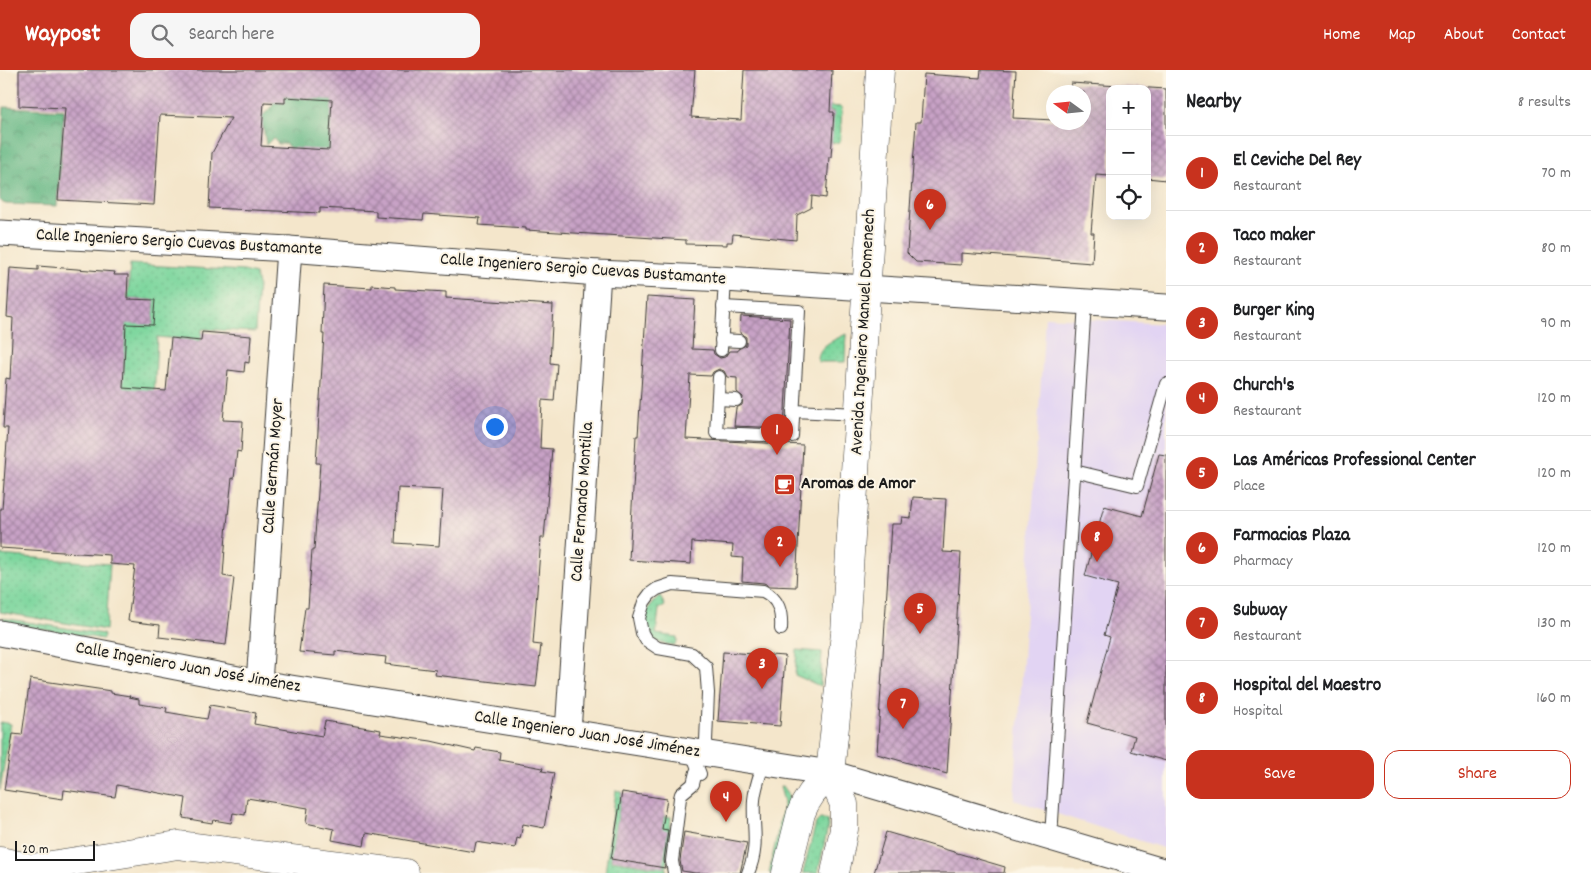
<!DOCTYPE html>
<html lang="en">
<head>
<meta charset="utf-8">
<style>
	body { margin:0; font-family:Dekko,sans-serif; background:#f6f6f6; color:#202124 }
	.controls { position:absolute; right:15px; top:15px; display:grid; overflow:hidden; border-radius:10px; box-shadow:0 5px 20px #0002 }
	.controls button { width:45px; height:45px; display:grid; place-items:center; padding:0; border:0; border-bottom:1px solid #e0e0e0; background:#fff; color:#202124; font:25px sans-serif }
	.compass { position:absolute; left:1046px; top:15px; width:45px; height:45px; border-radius:50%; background:#fff; box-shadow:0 5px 20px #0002; rotate:285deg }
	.scale { position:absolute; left:15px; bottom:12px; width:80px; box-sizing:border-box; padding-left:5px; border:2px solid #1c1c1c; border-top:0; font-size:14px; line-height:18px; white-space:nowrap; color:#1c1c1c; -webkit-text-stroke:4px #fcf5e5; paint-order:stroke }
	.you { position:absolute; left:494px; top:356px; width:18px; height:18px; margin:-12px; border:4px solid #fff; border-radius:50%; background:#1a73e8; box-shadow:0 0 0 8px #1a73e833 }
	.badge { display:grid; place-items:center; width:32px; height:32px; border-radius:50%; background:#c8321e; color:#fff; font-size:16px; font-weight:700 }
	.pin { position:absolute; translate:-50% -41px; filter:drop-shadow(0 1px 2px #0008) }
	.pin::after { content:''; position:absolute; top:26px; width:18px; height:15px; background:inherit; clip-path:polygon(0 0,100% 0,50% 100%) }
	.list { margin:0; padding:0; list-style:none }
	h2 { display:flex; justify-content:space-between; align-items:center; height:65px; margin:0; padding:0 20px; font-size:21px }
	h2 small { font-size:16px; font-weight:400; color:#757577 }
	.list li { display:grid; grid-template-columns:32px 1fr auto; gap:15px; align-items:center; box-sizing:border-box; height:75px; padding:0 20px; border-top:1px solid #e0e0e0 }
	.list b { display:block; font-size:19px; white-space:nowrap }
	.list p { margin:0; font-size:16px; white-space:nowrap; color:#757577 }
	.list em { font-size:16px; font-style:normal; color:#757577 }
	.actions { display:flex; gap:10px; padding:15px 20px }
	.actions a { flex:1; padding:11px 0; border:1px solid #c8321e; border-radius:15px; text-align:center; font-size:18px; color:#c8321e }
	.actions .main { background:#c8321e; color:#fff }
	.icon { flex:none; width:28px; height:28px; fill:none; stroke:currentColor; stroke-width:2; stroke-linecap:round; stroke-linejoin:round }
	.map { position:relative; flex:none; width:1166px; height:803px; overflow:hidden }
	header { display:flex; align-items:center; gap:30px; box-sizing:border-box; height:70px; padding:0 25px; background:#c8321e; color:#fff }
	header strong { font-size:24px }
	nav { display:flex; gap:28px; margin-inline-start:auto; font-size:18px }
	.search { width:350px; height:45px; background:#f6f6f6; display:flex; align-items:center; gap:12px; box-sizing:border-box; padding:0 18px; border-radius:15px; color:#757577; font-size:19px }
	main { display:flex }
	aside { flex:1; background:#fff }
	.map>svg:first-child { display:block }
	.built { fill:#e2d4f3 }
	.grass { fill:url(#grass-dots); stroke:#4c795c }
	.forest { fill:url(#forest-crowns); stroke:#406a50 }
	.building { fill:url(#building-cross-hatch); fill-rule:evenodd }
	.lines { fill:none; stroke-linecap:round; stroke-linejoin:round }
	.service-casing { stroke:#3c3a36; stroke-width:14 }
	.minor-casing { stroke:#3c3a36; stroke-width:27 }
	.tertiary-casing { stroke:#3c3a36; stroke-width:29 }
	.motorway-casing { stroke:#3c3a36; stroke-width:29 }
	.service { stroke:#fff; stroke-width:12 }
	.minor { stroke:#fff; stroke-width:25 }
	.tertiary { stroke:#fff; stroke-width:28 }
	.motorway { stroke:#fff; stroke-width:28 }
	.labels { text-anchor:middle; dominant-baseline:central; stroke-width:4; stroke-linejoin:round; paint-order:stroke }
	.street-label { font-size:18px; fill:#1c1c1c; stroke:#fcf5e5 }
	.poi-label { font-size:18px; font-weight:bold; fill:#1c1c1c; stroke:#fcf5e5; text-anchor:start }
</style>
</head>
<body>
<header>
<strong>Waypost</strong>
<div class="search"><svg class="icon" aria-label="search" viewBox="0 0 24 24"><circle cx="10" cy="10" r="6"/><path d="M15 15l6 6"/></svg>Search here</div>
<nav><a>Home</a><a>Map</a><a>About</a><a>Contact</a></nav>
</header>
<main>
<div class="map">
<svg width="1166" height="803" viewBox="0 0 1166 803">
	<defs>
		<pattern id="grass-dots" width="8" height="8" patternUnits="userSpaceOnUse" patternTransform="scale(1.25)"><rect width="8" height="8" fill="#7cd69d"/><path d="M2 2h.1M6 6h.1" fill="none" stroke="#6bb787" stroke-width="1.8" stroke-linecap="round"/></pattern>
		<pattern id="forest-crowns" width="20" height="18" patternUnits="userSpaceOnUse" patternTransform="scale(1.25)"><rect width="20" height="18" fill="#65b784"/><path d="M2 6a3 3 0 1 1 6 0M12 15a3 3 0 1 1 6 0" fill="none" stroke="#52946b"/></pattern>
		<pattern id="building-cross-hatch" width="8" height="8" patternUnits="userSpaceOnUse" patternTransform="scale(1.25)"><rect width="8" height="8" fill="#c8a2c6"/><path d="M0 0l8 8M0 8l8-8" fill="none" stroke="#a283a0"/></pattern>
	</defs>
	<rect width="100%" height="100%" fill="#fcf5e5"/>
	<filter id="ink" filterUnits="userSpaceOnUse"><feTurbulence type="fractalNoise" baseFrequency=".02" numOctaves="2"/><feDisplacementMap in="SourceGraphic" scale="10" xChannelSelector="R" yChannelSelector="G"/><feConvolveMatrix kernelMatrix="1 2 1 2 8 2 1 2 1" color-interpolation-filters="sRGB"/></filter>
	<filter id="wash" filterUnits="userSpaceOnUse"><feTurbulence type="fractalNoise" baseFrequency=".0096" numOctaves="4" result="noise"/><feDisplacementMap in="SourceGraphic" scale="20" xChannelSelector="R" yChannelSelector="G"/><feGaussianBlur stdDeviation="1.12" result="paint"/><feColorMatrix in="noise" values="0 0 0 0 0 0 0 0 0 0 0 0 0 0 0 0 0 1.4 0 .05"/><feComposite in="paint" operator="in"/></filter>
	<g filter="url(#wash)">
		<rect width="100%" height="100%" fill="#f4e6cb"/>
		<polygon class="built" points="1045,247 1166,254 1166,779 1014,730"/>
		<g class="grass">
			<polygon points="742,30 842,37 840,73 830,72 833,41 782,39 743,40"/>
			<polygon points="130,194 244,201 255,204 258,214 255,262 202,259 201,271 157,267 154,330 120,352 125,252 153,254 155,230 128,229"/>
			<path d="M846,264L845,292H818C817,275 833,271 846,264Z"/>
			<polygon points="0,485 110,494 106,560 0,542"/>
			<path d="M660,526L665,536L659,539L656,564L677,567V573L674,575C666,574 654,573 649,565C640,552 648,534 660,526Z"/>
			<polygon points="2,548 103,564 104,566 103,569 1,553"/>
			<polygon points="797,580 822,582 820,616 795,605"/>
			<polygon points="1,652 11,654 0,720 0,655"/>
			<polygon points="783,716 788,723 790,733 773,803 769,803 784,732 780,717"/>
			<polygon points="616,720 622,722 611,790 656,797 664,746 671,747 666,803 605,803"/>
			<polygon points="820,749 827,750 828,756 818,803 803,803 816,753"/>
		</g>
		<g class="forest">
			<polygon points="335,2 333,81 300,85 285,74 278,74 273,68 266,75 263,56 259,54 260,48 272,37 279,18"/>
			<polygon points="4,37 64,40 57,136 6,134 3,133 0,130 0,91"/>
		</g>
		<g id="blocks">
			<g class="building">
				<path d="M19,0H695L691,47L741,50L744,0H832L830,42H834L831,87H829L826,128L812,126L811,138L797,145L796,170L733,164L732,172H727V175L686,174V170L526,160V158L479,155L480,148L424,144L423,150L376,147V141L320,138V143L209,138L212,83L231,48L160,45L154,135L58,130L65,38L19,36ZM285,27L332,30L329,80L261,76L264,32L285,33Z"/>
				<polygon points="981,0 1016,1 1013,48 1054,50 1054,52 1084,52 1084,22 1070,22 1071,13 1166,19 1166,110 1147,108 1147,19 1110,19 1110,106 1096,105 1091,163 1094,163 1092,193 961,183 961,195 916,192 907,183 916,52 921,52 924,4 980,8"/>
				<polygon points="38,196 115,202 114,205 128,205 127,229 155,230 153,255 126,254 123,318 166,321 171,268 201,271 202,262 251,266 249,293 245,292 244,302 228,300 223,350 243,351 241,382 237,381 234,409 232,408 226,464 223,506 234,508 226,575 159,567 160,555 128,551 135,496 110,494 110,485 0,478 0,439 2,439 8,358 3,358 6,308 10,309 13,248 7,247 10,198 38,200"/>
				<path d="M324,215L372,218V215L395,217V219L446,222V228L553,235L550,293L557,294L554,331L542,330L540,378L552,379L544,468H541L533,574L541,575L536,617L435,605L436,600L385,594L386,587L335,581V585L299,582L305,538H308L312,480H314L320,393H316L324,264H322ZM398,418L443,420L439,476L395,473Z"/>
				<polygon points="647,227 695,230 692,279 713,280 714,284 720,288 725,287 729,281 738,281 738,279 746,275 746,267 740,263 741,246 790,249 784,358 734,356 736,338 742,335 743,327 737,322 737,308 727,307 724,301 719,299 713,302 711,306 690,305 686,369 803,375 796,517 770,516 764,513 742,511 743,488 732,487 733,475 692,472 691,494 629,490 636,366 638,366"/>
				<polygon points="1159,384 1166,385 1166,691 1131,681 1135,666 1087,653 1110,567 1104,565 1118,515 1085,506 1104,436 1142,446"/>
				<polygon points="913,427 946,429 943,482 961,483 947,704 877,684 891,454 901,454 902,447 911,448"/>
				<polygon points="723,582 785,586 780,656 718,651"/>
				<polygon points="30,609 111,621 111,623 130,626 129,627 139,629 139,634 167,638 166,642 207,649 210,635 256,643 254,654 322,666 325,651 381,660 380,664 431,671 475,681 476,678 500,682 499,690 543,698 542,701 554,703 544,758 523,754 520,769 517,768 515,778 476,772 474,782 366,763 364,776 332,770 334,759 306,753 308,738 247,728 245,745 233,743 231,753 213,750 212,753 183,748 186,728 117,715 115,727 64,720 63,729 4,720 13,664 22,665"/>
				<polygon points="622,722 667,729 662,759 668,760 664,790 665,798 611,789"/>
				<polygon points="684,762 747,773 740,803 695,803 682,801 680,791"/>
				<polygon points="886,762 1005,797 1004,803 874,803"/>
			</g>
		</g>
	</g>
	<g filter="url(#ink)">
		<use href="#blocks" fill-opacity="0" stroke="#3c3a36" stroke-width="1"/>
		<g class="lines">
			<defs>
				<g id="service">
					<polyline points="721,270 739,271"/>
					<polyline points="721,280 725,209"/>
					<polyline points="719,307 716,363 792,366 799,241 723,237"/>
					<polyline points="718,329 736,330"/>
					<polyline points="793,341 859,344"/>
					<polyline points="1074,401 1137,416 1166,314"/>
					<path d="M714,684L708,679L706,671L708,623L706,597L692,584L658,578L646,570L642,563L639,548L644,532L650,524L657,519L672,514L763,521C779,529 782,542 781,559"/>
					<polyline points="1051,767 1085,233"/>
					<polyline points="674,803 672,791 680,728 681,724 693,714 696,702 700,704 695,691 687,681"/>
					<path d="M748,803C760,774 752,758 754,730C755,717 760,705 764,692"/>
				</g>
				<g id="minor">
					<polyline points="0,163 289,179 598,203 725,209 1166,237"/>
					<polyline points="0,563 259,613 830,703 1166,802"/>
					<polyline points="259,613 289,179"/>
					<polyline points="568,662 598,203"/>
				</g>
				<g id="tertiary">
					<polyline points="786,803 801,743 805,734 812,723 830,703"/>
					<polyline points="835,803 844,759 844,734 830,703 845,563 880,0"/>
				</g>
				<g id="motorway">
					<polyline points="0,791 49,802"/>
					<polyline points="32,798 178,775 405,803"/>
				</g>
			</defs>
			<use href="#service" class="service-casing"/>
			<use href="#minor" class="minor-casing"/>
			<use href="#tertiary" class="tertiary-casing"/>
			<use href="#motorway" class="motorway-casing"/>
			<use href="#service" class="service"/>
			<use href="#minor" class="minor"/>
			<use href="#tertiary" class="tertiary"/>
			<use href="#motorway" class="motorway"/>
		</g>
	</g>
	<defs>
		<symbol id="cafe-square" viewBox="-11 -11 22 22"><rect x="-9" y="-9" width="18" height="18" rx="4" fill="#c8321e" stroke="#fcf5e5"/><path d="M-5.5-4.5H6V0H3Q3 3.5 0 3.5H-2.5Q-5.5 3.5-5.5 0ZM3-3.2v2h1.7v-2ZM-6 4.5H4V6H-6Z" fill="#fff"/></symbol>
	</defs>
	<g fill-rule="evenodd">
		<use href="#cafe-square" x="772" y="402" width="25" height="25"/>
	</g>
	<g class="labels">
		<g class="street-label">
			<text transform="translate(179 173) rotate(3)">Calle Ingeniero Sergio Cuevas Bustamante</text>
			<text transform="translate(583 200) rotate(4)">Calle Ingeniero Sergio Cuevas Bustamante</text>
			<text transform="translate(864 262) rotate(-87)">Avenida Ingeniero Manuel Domenech</text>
			<text transform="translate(274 396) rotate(-86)">Calle Germán Moyer</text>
			<text transform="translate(583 432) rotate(-86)">Calle Fernando Montilla</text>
			<text transform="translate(188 598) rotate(10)">Calle Ingeniero Juan José Jiménez</text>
			<text transform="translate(587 665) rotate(9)">Calle Ingeniero Juan José Jiménez</text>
		</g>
		<g class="poi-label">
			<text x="801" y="414">Aromas de Amor</text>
		</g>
	</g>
</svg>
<div class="controls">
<button>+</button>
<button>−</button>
<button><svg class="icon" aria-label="locate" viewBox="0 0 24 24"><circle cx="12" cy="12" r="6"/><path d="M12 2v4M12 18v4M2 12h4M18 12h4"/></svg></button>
</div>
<svg class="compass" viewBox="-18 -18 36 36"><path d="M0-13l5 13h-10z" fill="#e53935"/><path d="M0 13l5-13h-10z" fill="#757577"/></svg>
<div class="scale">20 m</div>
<div class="you"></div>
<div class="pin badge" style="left:777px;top:385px">1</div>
<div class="pin badge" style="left:780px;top:497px">2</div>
<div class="pin badge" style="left:762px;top:619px">3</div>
<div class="pin badge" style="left:726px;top:752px">4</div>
<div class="pin badge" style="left:920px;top:564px">5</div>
<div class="pin badge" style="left:930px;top:160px">6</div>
<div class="pin badge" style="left:903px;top:659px">7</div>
<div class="pin badge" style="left:1097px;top:492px">8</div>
</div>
<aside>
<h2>Nearby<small>8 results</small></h2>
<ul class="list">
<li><span class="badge">1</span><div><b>El Ceviche Del Rey</b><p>Restaurant</p></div><em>70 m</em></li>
<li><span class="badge">2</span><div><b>Taco maker</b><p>Restaurant</p></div><em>80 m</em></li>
<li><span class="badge">3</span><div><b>Burger King</b><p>Restaurant</p></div><em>90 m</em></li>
<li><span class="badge">4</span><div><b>Church's</b><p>Restaurant</p></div><em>120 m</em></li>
<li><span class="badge">5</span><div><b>Las Américas Professional Center</b><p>Place</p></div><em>120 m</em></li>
<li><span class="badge">6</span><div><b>Farmacias Plaza</b><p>Pharmacy</p></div><em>120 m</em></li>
<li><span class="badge">7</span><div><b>Subway</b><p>Restaurant</p></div><em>130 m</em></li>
<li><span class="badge">8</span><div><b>Hospital del Maestro</b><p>Hospital</p></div><em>160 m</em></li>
</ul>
<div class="actions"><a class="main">Save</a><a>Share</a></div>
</aside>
</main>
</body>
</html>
